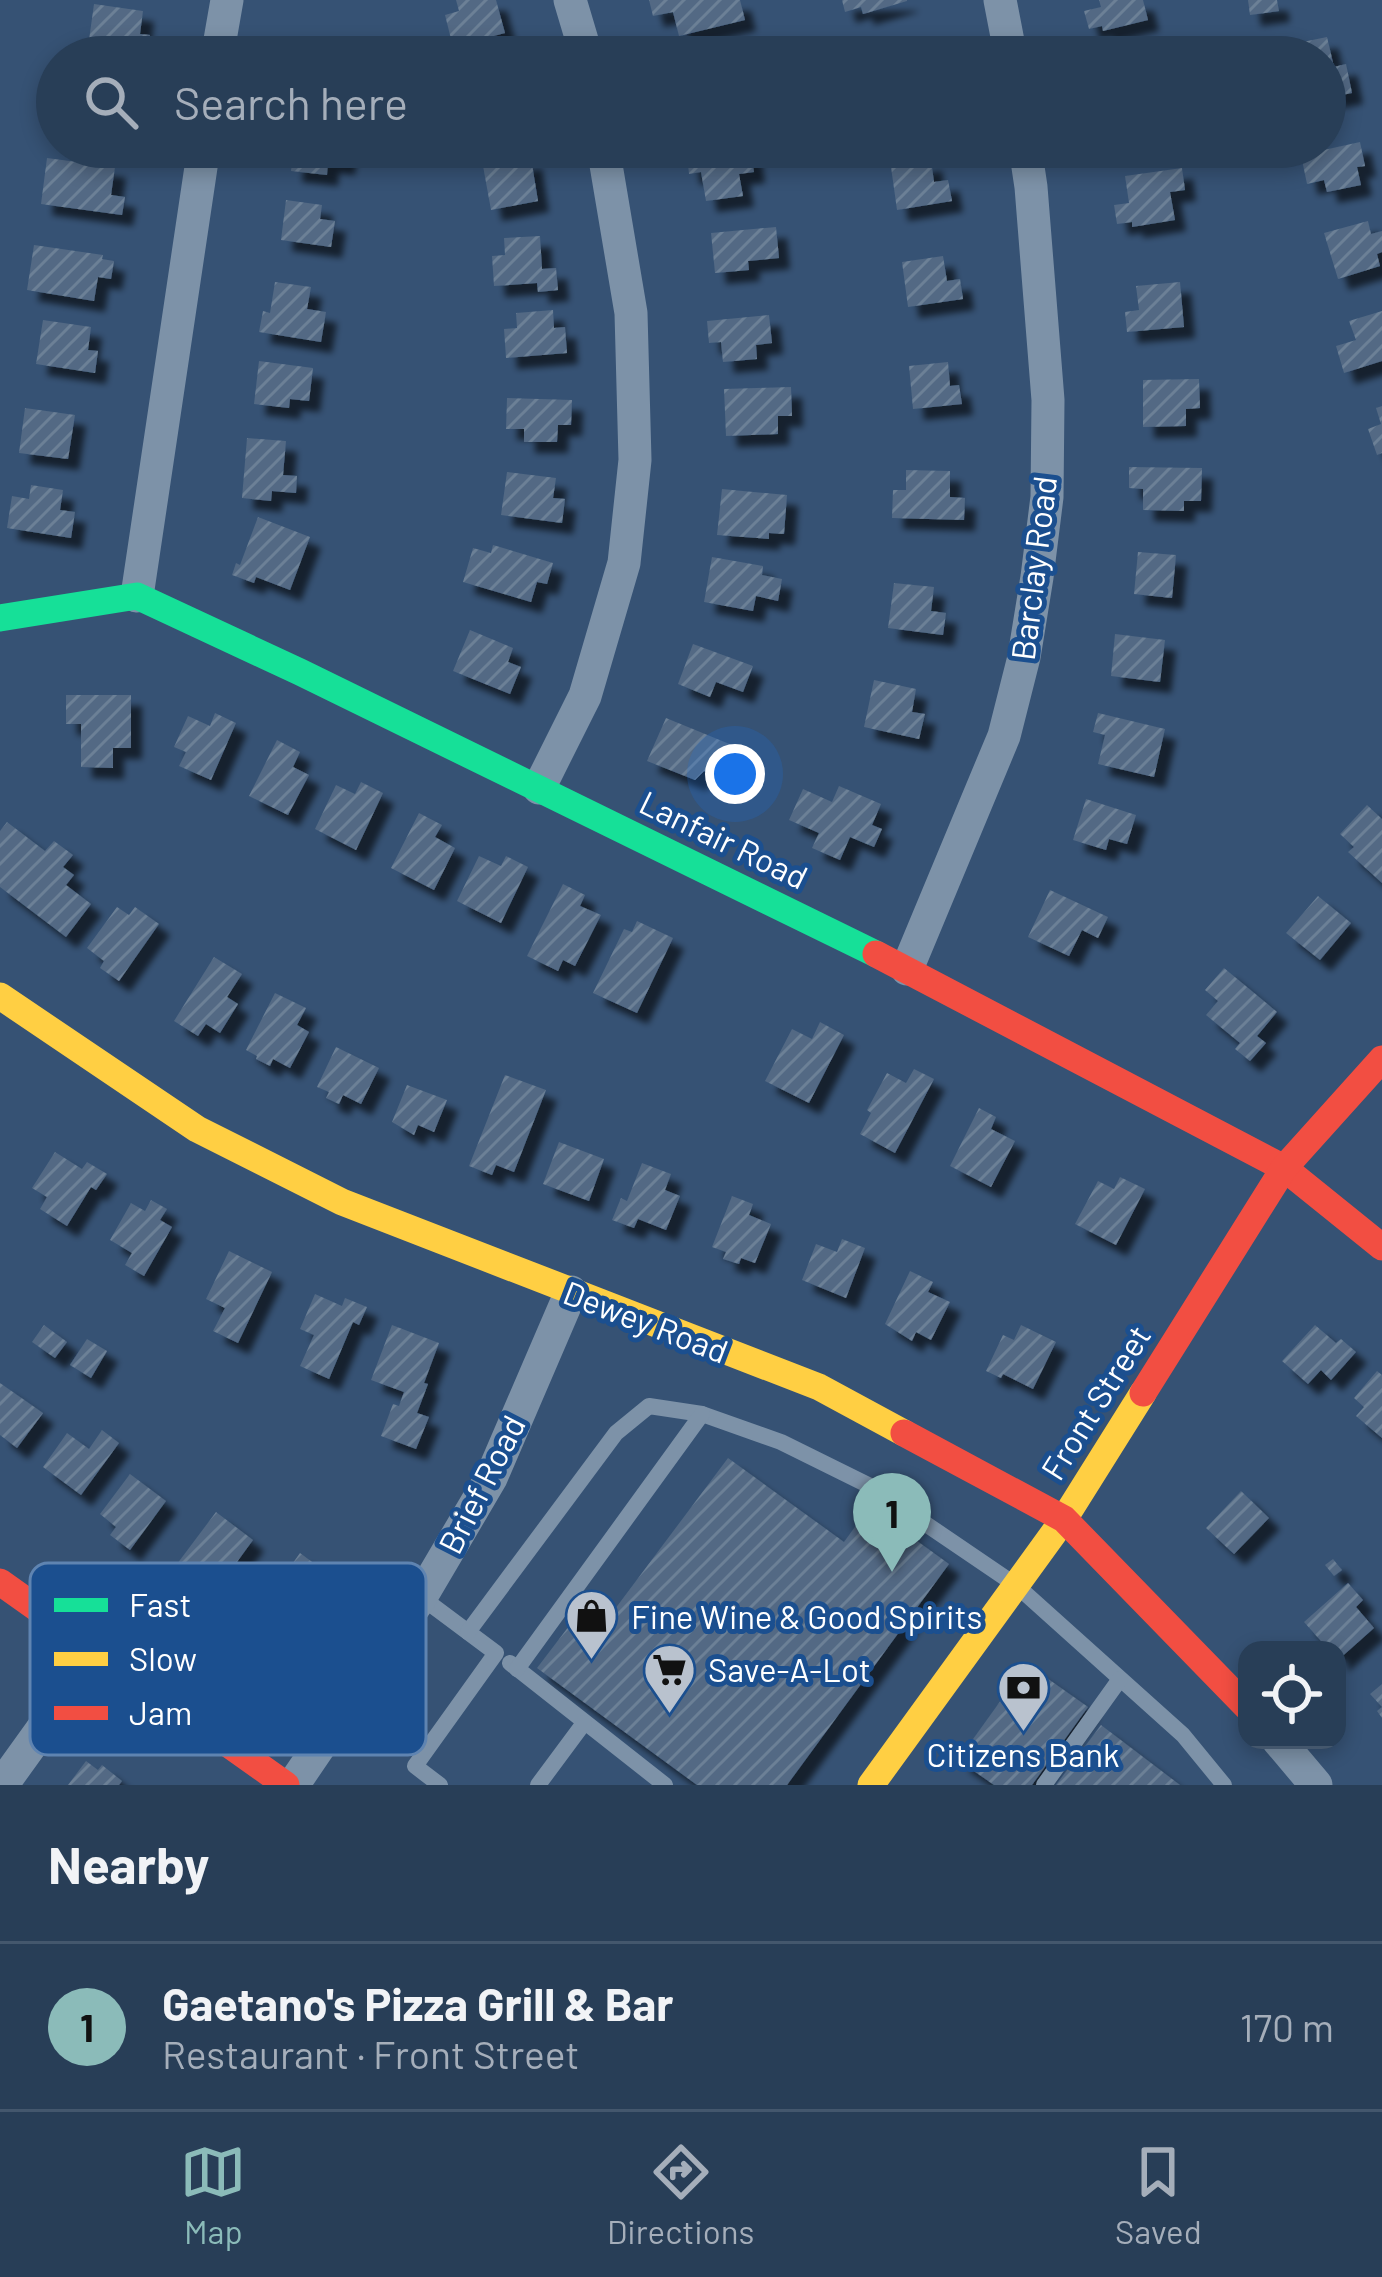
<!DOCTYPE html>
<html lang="en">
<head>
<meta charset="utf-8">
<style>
	body { margin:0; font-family:Barlow,sans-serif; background:#344961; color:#f1f3f6 }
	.controls { position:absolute; right:36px; bottom:36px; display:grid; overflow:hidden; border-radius:24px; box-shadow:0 6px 18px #0003 }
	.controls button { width:108px; height:108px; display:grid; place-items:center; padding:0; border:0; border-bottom:3px solid #44576d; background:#283e57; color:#f1f3f6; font:60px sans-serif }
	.you { position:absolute; left:735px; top:774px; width:42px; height:42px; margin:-30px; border:9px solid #fff; border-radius:50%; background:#1a73e8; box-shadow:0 0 0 18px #1a73e833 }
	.badge { display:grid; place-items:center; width:78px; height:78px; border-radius:50%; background:#8bbbb9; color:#111; font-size:39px; font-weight:700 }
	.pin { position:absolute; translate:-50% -99px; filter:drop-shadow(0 3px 6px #0008) }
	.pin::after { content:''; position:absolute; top:63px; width:42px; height:36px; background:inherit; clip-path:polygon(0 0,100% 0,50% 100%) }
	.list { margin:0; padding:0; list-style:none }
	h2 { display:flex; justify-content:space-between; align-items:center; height:156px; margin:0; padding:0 48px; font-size:51px }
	h2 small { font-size:39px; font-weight:400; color:#a5aeba }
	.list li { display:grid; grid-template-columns:78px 1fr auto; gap:36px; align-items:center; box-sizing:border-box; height:168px; padding:0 48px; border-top:3px solid #44576d }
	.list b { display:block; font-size:45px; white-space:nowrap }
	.list p { margin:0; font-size:39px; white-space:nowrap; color:#a5aeba }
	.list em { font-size:39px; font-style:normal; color:#a5aeba }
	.icon { flex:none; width:66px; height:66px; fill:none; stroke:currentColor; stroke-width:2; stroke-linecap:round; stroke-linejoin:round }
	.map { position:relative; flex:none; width:1382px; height:1785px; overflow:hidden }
	.search { position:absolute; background:#283e57; box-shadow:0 6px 18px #0003; left:36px; right:36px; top:36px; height:132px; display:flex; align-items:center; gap:30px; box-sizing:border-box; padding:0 42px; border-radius:66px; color:#a5aeba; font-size:45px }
	.sheet { height:324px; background:#283e57 }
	nav { display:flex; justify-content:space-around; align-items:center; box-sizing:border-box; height:168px; border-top:3px solid #44576d; background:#283e57; font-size:33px; color:#a5aeba }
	nav a { display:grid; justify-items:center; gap:6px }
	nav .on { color:#8bbbb9 }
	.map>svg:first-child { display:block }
	.building { fill:url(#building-hatch); filter:url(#shadow) }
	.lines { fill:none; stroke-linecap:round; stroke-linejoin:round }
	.lane { stroke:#7d92a8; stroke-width:16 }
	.street { stroke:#7d92a8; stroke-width:33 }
	.fast { stroke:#16e098; stroke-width:27 }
	.slow { stroke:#ffcf43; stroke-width:27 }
	.jam { stroke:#f24e42; stroke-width:27 }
	.labels { text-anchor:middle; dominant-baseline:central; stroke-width:10; stroke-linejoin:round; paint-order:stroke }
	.street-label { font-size:33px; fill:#fff; stroke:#1b4f8f }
	.poi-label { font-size:33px; fill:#fff; stroke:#1b4f8f; text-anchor:start }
	.key { fill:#1b4f8f; stroke:#5f84b1; stroke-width:3 }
	.key-label { font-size:33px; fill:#fff }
</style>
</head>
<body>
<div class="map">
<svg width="1382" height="1785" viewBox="0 0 1382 1785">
	<defs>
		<pattern id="building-hatch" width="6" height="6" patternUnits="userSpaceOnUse" patternTransform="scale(3)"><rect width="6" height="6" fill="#526984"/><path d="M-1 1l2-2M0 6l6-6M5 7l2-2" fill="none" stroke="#6c8096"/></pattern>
		<filter id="shadow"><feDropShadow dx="11" dy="11" stdDeviation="3" flood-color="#0009"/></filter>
	</defs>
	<rect width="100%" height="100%" fill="#365274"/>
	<g class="building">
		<polygon points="456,0 496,0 505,33 453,47 445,15 459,11"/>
		<polygon points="649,0 740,0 745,20 679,36 673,12 653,16"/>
		<polygon points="842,0 907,0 907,1 863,14 861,7 845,12"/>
		<polygon points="1099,0 1143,0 1148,20 1103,31 1102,26 1089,29 1084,11 1101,7"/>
		<polygon points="1248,0 1277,0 1279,11 1250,15"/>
		<polygon points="94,4 143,11 140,34 150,35 147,56 88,47"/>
		<polygon points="1327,37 1334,67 1346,64 1352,93 1332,97 1330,90 1325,91 1325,57 1291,57 1288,45"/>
		<polygon points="310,48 349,55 348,57 308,57"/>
		<polygon points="1360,142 1365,166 1357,167 1361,185 1327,192 1324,180 1307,184 1301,155"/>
		<polygon points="294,147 346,147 344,164 328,162 327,175 291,171"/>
		<polygon points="750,147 754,172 739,174 743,196 706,201 701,172 689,174 687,156"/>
		<polygon points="47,158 115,167 111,195 125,197 122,215 41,204"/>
		<polygon points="531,158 538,201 491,210 483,166"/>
		<polygon points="931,160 934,182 948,180 952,201 897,210 891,167"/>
		<polygon points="1182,168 1185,190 1170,192 1175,220 1132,227 1132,222 1117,224 1114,205 1129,203 1125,176"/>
		<polygon points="286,200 322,205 320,219 335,221 331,247 281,240"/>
		<polygon points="1368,221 1371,234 1382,231 1382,252 1377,254 1380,266 1338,279 1324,233"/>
		<polygon points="776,227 779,258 748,261 749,270 715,273 711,233"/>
		<polygon points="540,236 542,269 556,268 558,290 538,292 537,283 494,286 492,256 505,255 504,238"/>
		<polygon points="34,245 103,255 102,259 114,261 111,279 98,277 94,301 27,290"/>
		<polygon points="943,256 947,281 960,279 963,299 908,307 902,262"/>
		<polygon points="275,282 311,287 307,309 326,312 321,342 259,332 263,311 270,313"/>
		<polygon points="1180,282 1184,327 1127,332 1125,312 1139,310 1136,286"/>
		<polygon points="553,310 554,328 565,327 567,353 506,358 504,329 517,328 516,313"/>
		<polygon points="1382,311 1382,361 1344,373 1336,346 1356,340 1349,321"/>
		<polygon points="769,315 772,343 756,345 757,359 723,362 721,342 709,343 707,321"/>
		<polygon points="43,320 91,327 88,350 98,351 95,373 36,364"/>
		<polygon points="259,361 313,368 309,401 290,399 289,408 254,404"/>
		<polygon points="948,362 950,386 959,385 962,404 913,409 909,366"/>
		<polygon points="1199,379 1200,408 1186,409 1186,426 1143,427 1143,380"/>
		<polygon points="791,387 792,416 778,416 778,434 726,436 724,389"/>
		<polygon points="507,398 572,400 571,425 558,425 557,442 524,442 524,429 506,429"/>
		<polygon points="1382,406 1382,453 1377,455 1368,429 1381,424 1376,408"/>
		<polygon points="25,408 75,415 68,459 19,453"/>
		<polygon points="247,438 286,441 283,475 297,476 296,493 272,491 271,501 242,498"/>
		<polygon points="1129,467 1202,468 1201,501 1184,501 1184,511 1143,510 1143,489 1129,488"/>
		<polygon points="906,470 950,471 950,497 965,498 964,520 892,518 893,490 906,490"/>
		<polygon points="507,472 556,478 553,498 565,499 562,523 501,515"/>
		<polygon points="31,485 63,490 60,510 75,512 71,538 7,528 12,496 29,499"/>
		<polygon points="722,489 787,495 784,534 769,533 769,539 717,535"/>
		<polygon points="258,517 310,537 290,590 256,577 254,583 232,575 236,563 240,565"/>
		<polygon points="493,545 553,563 547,584 537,582 531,602 463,582 473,548 491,553"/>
		<polygon points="1138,552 1176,555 1172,598 1134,594"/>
		<polygon points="712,557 763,566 762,575 782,579 778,601 756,596 753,611 704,602"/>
		<polygon points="894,583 934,587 931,611 946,613 943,635 888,628"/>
		<polygon points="470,630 513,648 508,662 521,667 510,694 453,671"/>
		<polygon points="1115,634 1165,640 1160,682 1111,676"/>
		<polygon points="693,644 753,666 743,692 716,682 710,697 678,684"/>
		<polygon points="874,680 916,689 912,712 925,714 919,739 864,727"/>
		<polygon points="66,695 131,695 131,748 113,748 113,768 81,767 81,724 66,724"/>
		<polygon points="215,713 236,723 211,780 179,766 186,752 174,747 188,716 210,726"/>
		<polygon points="1098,713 1165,729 1154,777 1098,764 1105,735 1093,732"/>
		<polygon points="666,718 749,752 736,784 704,771 695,780 647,761"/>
		<polygon points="277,740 300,752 293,767 309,775 288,815 249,796"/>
		<polygon points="361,782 383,793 356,850 315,829 336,785 355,794"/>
		<polygon points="839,786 881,804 872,825 882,829 874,847 850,837 840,860 812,848 819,833 789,820 803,789 832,802"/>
		<polygon points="1086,799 1136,815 1127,844 1109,839 1106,850 1073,840"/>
		<polygon points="1367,805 1382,819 1382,883 1348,852 1354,847 1340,834"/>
		<polygon points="419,813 442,825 435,837 455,848 434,890 391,868"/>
		<polygon points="7,822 45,851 54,841 73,855 63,867 74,875 66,885 91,904 66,937 0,887 0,831"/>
		<polygon points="479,856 501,866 506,856 528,867 501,923 457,901"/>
		<polygon points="563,884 585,895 580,906 601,915 575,966 563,960 558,971 527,956"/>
		<polygon points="1050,890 1108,917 1098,938 1082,930 1069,956 1028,937"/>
		<polygon points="1318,896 1351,923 1320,960 1286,933"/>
		<polygon points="117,907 129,915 135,907 159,924 119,981 100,968 104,961 87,948"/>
		<polygon points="637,921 673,938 637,1013 593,993 624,929 632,932"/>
		<polygon points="214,957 242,974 227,997 238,1004 220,1033 206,1024 198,1036 174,1021"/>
		<polygon points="1224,968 1277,1012 1257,1036 1266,1043 1250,1061 1235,1049 1240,1043 1206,1015 1218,1001 1205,990"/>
		<polygon points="275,993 306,1008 297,1025 309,1032 290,1068 273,1059 270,1066 256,1059 257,1056 246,1050"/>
		<polygon points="820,1022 844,1035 809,1103 765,1081 792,1029 812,1039"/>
		<polygon points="336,1047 379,1068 361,1104 343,1095 339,1104 326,1098 329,1092 317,1087"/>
		<polygon points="914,1069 934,1079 895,1153 860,1134 871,1113 867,1110 887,1073 906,1083"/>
		<polygon points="505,1075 546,1090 514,1172 496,1165 492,1175 469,1166"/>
		<polygon points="407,1085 447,1100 434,1132 418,1125 414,1135 392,1122"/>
		<polygon points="979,1108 996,1117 991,1129 1015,1141 991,1187 950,1166"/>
		<polygon points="559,1142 604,1159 589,1201 543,1184"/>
		<polygon points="55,1152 82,1169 87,1162 107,1174 96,1190 91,1187 67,1226 40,1209 47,1197 32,1188"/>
		<polygon points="642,1163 671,1174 665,1190 680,1196 666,1230 638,1219 634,1228 612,1220 621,1198 627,1201"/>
		<polygon points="1120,1177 1145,1189 1116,1245 1075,1224 1098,1181 1114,1189"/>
		<polygon points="732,1196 753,1204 749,1215 771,1224 755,1263 741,1258 739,1264 723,1259 726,1252 712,1247"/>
		<polygon points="151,1200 167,1209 160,1220 172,1227 144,1276 125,1265 132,1253 110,1240 131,1203 145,1211"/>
		<polygon points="842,1239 865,1248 846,1298 802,1280 816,1244 837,1252"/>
		<polygon points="229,1251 272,1272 238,1343 213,1331 225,1308 206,1299"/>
		<polygon points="910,1271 933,1282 928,1292 950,1302 931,1340 916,1332 912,1341 885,1324"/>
		<polygon points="315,1294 342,1306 345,1298 367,1307 359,1325 353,1322 329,1379 300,1366 314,1335 300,1329"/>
		<polygon points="44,1325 67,1342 55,1358 32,1342"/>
		<polygon points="392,1325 439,1343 424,1383 428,1384 417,1413 429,1417 416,1449 381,1436 393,1404 399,1406 404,1392 371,1380"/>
		<polygon points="1021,1325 1056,1342 1033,1389 1003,1374 1001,1378 986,1371 1003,1335 1014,1340"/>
		<polygon points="1315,1325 1336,1343 1341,1339 1356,1352 1331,1380 1321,1370 1308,1384 1282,1361"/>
		<polygon points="87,1339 107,1351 91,1378 70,1365"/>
		<polygon points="1377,1371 1382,1375 1382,1438 1356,1416 1364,1407 1354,1398"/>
		<polygon points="0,1383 43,1413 17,1448 0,1435"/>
		<polygon points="102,1430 119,1443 81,1495 43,1467 67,1433 89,1449"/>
		<polygon points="728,1458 844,1542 865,1513 898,1536 902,1530 949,1564 787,1785 697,1785 537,1668 582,1609 603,1625"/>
		<polygon points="130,1474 166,1501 130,1550 110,1535 116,1527 100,1514"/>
		<polygon points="1241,1491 1269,1518 1234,1554 1206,1528"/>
		<polygon points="216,1512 253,1540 212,1596 195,1584 189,1592 168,1576"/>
		<polygon points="300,1553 327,1573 277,1642 239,1615 262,1583 273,1591"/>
		<polygon points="1333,1559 1342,1570 1334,1576 1325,1565"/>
		<polygon points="1348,1583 1363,1600 1356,1607 1374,1628 1337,1661 1337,1650 1329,1650 1304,1622"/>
		<polygon points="1027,1664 1088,1707 1032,1785 994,1785 958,1760"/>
		<polygon points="1382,1684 1382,1718 1377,1711 1382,1707 1370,1694"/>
		<polygon points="1101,1725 1180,1785 1056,1785"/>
		<polygon points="86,1761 98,1770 102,1765 122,1781 119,1785 68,1785"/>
	</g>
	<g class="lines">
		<g class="lane">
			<polyline points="421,1597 496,1653 415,1766 440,1785"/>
			<polyline points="468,1632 616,1433 649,1406 702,1414 781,1442 870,1486 1017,1586 1183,1735 1224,1785"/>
			<polyline points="510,1663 665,1785"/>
			<polyline points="517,1669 702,1414"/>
			<polyline points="538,1785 584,1723"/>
			<polyline points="1044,1785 1120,1679"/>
		</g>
		<g class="street">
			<polyline points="570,0 587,57"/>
			<polyline points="1000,0 1011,57"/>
			<polyline points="217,57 227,0"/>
			<polyline points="137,596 204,147"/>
			<polyline points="539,788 585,696 624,563 635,460 631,313 603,147"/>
			<polyline points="907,969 1004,736 1024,657 1037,577 1047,497 1048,400 1031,187 1025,147"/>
			<polyline points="1278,1740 1316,1785"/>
			<polyline points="2,1785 97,1653"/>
			<polyline points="293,1785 421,1597 491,1478 571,1292"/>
		</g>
		<polyline class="fast" points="0,618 137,596 300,672 876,954"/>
		<g class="slow">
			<polyline points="0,996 197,1129 342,1202 819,1387 904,1433"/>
			<polyline points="871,1785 1064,1519 1143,1393"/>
		</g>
		<g class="jam">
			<polyline points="876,954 1284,1168 1382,1247"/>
			<polyline points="1143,1393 1284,1168 1382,1059"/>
			<polyline points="904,1433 1064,1519 1247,1707"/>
			<polyline points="0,1582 286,1785"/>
		</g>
	</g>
	<defs>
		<symbol id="shop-pin" viewBox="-11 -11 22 30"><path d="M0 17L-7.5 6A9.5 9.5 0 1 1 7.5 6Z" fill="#b9c2ce" stroke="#1b4f8f"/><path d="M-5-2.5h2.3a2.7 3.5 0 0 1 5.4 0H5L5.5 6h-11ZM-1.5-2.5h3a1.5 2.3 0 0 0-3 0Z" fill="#111"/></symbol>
		<symbol id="supermarket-pin" viewBox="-11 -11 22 30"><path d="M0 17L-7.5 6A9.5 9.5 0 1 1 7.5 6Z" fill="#b9c2ce" stroke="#1b4f8f"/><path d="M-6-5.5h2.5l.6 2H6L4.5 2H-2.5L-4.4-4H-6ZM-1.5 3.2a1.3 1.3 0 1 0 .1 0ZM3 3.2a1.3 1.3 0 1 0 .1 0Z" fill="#111"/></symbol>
		<symbol id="bank-pin" viewBox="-11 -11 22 30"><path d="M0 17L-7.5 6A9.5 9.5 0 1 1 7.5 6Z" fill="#b9c2ce" stroke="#1b4f8f"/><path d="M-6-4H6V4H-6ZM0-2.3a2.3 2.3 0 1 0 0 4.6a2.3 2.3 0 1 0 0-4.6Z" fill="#111"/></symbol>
	</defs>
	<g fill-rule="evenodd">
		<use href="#shop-pin" x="562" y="1586" width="59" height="81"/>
		<use href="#supermarket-pin" x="640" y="1640" width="59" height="81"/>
		<use href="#bank-pin" x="994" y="1658" width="59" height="81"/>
	</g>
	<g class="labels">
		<g class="street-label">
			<text transform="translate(1033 568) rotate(-83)">Barclay Road</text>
			<text transform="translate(724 839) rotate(26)">Lanfair Road</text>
			<text transform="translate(646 1321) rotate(21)">Dewey Road</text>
			<text transform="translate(1095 1402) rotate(-58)">Front Street</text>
			<text transform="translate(481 1484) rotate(-63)">Brief Road</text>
		</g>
		<g class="poi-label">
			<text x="631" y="1616">Fine Wine &amp; Good Spirits</text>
			<text x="708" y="1669">Save-A-Lot</text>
			<text x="1023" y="1754" text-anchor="middle">Citizens Bank</text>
		</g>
	</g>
	<rect x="30" y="1563" width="396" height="192" rx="18" class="key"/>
	<rect x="54" y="1598" width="54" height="14" fill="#16e098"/>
	<rect x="54" y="1652" width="54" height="14" fill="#ffcf43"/>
	<rect x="54" y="1706" width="54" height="14" fill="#f24e42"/>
	<g class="key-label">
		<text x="129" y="1617">Fast</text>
		<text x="129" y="1671">Slow</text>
		<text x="129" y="1725">Jam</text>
	</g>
</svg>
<div class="controls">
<button><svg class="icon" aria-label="locate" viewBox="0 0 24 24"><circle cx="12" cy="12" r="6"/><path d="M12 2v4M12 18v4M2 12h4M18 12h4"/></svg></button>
</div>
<div class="you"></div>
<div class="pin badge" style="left:892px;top:1572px">1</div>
<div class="search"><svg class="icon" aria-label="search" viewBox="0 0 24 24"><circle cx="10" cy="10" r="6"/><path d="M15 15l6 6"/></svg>Search here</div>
</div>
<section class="sheet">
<h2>Nearby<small></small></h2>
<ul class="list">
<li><span class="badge">1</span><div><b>Gaetano's Pizza Grill &amp; Bar</b><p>Restaurant · Front Street</p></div><em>170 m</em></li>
</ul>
</section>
<nav>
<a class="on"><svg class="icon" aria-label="map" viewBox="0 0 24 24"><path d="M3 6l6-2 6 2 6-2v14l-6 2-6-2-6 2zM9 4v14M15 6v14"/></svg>Map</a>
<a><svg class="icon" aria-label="directions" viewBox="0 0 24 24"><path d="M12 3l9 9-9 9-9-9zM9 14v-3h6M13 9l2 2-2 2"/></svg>Directions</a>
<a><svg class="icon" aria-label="saved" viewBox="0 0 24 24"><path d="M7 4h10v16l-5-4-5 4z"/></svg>Saved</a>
</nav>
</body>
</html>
